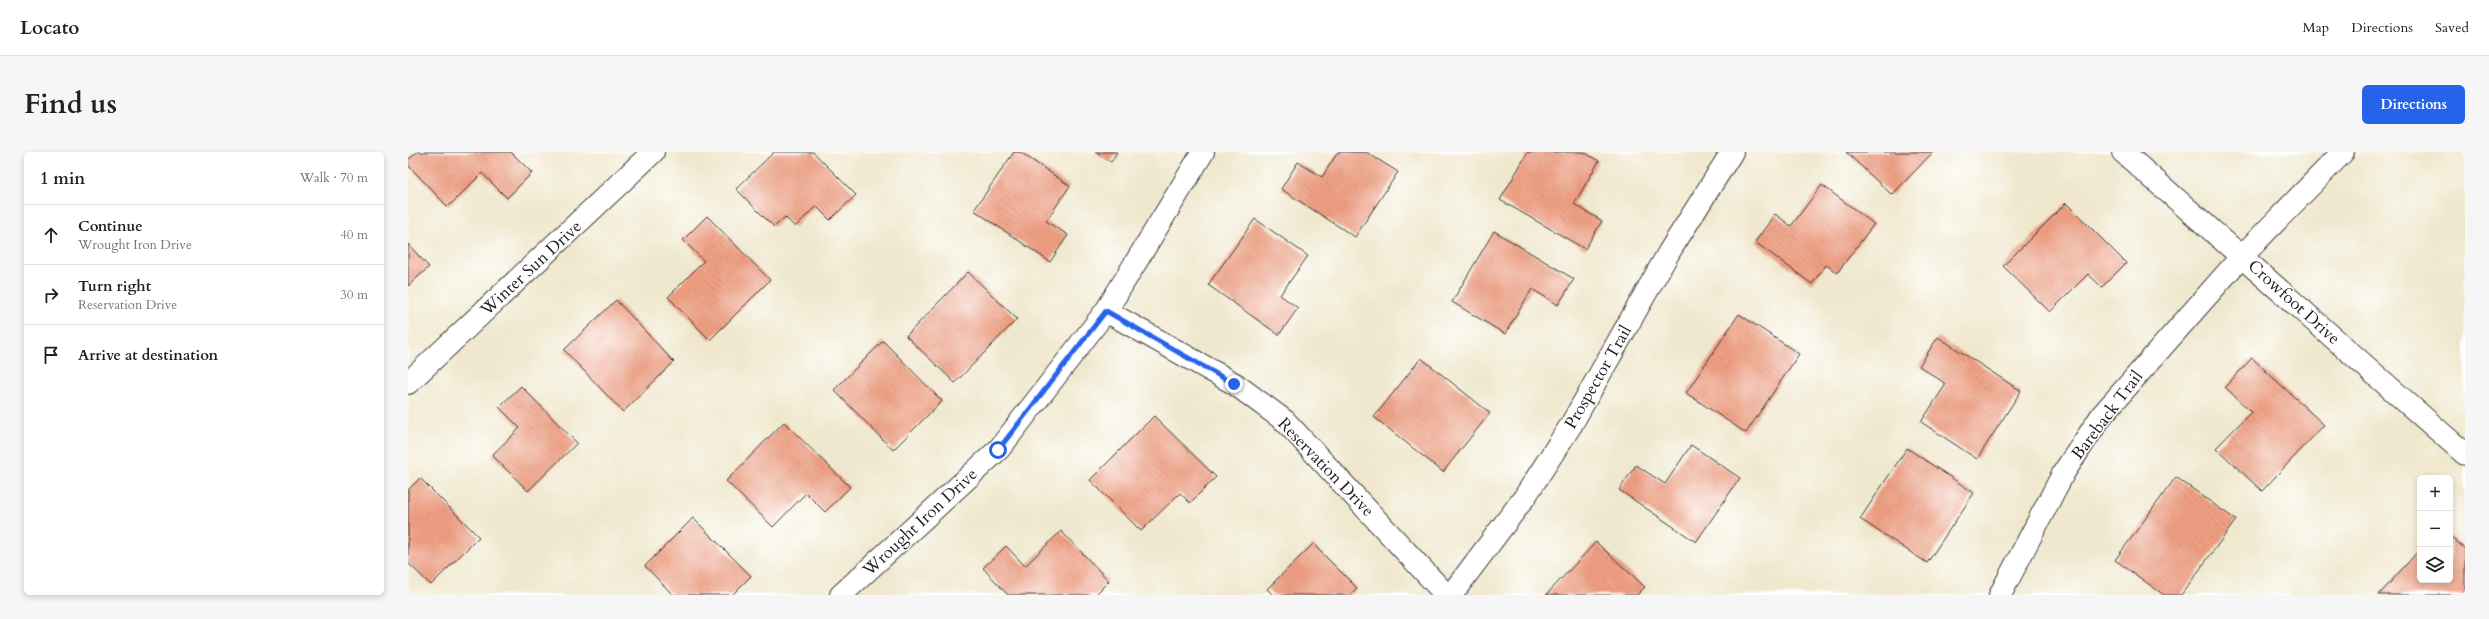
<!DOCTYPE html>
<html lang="en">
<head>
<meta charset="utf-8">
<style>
	body { margin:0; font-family:Cardo,serif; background:#f6f6f6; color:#202124 }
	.controls { position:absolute; right:12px; bottom:12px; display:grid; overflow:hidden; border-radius:6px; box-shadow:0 2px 6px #0003 }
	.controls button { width:36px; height:36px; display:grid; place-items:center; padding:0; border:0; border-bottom:1px solid #e0e0e0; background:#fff; color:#202124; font:20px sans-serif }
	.stop { position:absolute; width:12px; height:12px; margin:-9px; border:3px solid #2563eb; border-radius:50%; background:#fff }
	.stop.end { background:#2563eb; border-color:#fff; box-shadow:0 1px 4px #0008 }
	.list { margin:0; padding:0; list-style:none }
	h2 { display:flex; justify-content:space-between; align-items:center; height:52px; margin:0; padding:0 16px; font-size:17px }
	h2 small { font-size:13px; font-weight:400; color:#757577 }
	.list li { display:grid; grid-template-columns:26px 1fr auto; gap:12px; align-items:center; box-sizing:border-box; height:60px; padding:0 16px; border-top:1px solid #e0e0e0 }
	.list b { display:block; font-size:15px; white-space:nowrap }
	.list p { margin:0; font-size:13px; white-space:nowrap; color:#757577 }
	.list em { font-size:13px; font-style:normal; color:#757577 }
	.icon { flex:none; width:22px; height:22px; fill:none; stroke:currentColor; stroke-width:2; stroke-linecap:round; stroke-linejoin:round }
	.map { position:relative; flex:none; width:2057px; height:443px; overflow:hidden; border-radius:6px }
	header { display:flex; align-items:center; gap:24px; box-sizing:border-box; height:56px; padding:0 20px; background:#fff; border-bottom:1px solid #e0e0e0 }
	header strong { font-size:19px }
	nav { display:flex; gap:22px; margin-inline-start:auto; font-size:14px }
	.intro { display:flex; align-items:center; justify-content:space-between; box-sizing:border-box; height:96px; padding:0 24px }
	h1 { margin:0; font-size:28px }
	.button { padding:10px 18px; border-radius:6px; background:#2563eb; color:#fff; font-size:14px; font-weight:700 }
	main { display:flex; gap:24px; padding:0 24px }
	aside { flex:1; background:#fff; border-radius:6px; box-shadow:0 2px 6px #0003 }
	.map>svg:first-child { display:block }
	.building { fill:url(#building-back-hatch) }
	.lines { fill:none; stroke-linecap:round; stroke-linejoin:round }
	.street-casing { stroke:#3c3b37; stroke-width:24 }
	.street { stroke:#fff; stroke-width:22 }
	.route { stroke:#2563eb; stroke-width:5 }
	.labels { text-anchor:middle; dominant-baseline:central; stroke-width:3; stroke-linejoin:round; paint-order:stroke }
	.street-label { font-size:17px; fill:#1c1c1c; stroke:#fff }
</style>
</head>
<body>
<header>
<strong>Locato</strong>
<nav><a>Map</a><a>Directions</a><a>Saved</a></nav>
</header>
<div class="intro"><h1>Find us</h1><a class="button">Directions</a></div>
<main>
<aside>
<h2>1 min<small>Walk · 70 m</small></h2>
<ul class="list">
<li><svg class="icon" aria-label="ahead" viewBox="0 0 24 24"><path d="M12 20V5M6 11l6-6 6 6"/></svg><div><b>Continue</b><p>Wrought Iron Drive</p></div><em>40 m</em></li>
<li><svg class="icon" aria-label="right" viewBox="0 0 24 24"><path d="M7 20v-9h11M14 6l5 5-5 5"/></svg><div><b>Turn right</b><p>Reservation Drive</p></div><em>30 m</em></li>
<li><svg class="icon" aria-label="arrive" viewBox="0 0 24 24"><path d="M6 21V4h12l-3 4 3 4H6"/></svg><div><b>Arrive at destination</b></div></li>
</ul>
</aside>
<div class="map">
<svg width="2057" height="443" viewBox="0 0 2057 443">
	<defs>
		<pattern id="building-back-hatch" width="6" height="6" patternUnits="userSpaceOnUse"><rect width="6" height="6" fill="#ef9f82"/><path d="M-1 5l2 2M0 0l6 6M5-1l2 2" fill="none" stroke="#cc8870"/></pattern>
	</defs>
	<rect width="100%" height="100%" fill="#fff"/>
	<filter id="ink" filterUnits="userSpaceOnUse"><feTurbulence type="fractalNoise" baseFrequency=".025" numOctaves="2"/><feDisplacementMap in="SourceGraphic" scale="8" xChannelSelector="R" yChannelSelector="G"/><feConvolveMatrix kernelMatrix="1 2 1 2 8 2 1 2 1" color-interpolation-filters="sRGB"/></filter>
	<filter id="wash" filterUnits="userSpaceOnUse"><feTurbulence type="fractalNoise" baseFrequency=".012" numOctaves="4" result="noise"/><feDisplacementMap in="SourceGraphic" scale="16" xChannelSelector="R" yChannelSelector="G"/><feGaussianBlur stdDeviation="0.9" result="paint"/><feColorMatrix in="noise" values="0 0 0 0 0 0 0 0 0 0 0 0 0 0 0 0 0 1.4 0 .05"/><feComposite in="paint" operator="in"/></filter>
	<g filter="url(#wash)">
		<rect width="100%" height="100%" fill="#f0e8ce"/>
		<g id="blocks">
			<g class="building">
				<polygon points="9,0 103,0 124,21 99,46 74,21 40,55 0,13 0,8"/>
				<polygon points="366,0 405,0 448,43 422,68 408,54 387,75 377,65 366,75 328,37"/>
				<polygon points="606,0 612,0 662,34 638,69 660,83 642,110 566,58"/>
				<polygon points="687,0 709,0 703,10"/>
				<polygon points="930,0 958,0 990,20 947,85 873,37 890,10 914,25"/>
				<polygon points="1120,0 1175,0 1191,9 1166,52 1194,69 1177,97 1092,48"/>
				<polygon points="1438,0 1525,0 1484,43"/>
				<polygon points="1414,33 1466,72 1429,121 1418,113 1404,132 1347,90 1367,62 1383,74"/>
				<polygon points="1658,51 1718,111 1694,135 1680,122 1642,160 1595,114"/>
				<polygon points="299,64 362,128 302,188 260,145 296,109 275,88"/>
				<polygon points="847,67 900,104 872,143 890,156 871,183 800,133"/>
				<polygon points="1086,79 1166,127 1150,153 1124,137 1097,182 1044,150"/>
				<polygon points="0,92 21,115 0,134"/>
				<polygon points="560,120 609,167 547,231 498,184"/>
				<polygon points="208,148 266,210 215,260 156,198"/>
				<polygon points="1331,162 1391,202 1338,281 1278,241"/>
				<polygon points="1530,185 1613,239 1569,307 1513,270 1538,232 1511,214"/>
				<polygon points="475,189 534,249 485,298 426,238"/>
				<polygon points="1013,206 1082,261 1035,320 966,265"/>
				<polygon points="1844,206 1916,273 1854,339 1808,296 1843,260 1817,235"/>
				<polygon points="113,234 169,291 120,339 84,303 112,276 91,255"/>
				<polygon points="746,264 808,325 782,351 772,341 733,379 682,328"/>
				<polygon points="376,270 442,335 417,360 398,341 365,375 318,329"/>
				<polygon points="1283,293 1332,326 1288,390 1211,338 1228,313 1257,332"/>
				<polygon points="1499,296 1566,341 1519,411 1452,367"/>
				<polygon points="1768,325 1828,368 1773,443 1756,443 1707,408"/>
				<polygon points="12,326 71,385 23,433 0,411 0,338"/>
				<polygon points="285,366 343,424 324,443 265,443 237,414"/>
				<polygon points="653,379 701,429 687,443 600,443 575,416 598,394 617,414"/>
				<polygon points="2042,384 2057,397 2057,443 1971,443 2012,397 2012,428 2042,428"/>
				<polygon points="1188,390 1237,435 1229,443 1138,443"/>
				<polygon points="905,392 949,436 942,443 865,443 859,437"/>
			</g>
		</g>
	</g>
	<g filter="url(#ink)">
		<use href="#blocks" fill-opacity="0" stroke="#3c3b37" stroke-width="1"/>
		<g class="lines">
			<defs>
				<g id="street">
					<polyline points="1715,0 2057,302"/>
					<polyline points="698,159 827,232 877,269 1038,443"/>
					<polyline points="0,231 245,0"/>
					<polyline points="433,443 591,297 698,159 795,0"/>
					<polyline points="1043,443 1116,346 1163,273 1261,100 1324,0"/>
					<polyline points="1592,443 1656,320 1694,263 1834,104 1935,0"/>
				</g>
			</defs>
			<use href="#street" class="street-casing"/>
			<use href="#street" class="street"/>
		</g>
	</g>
	<g class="lines" filter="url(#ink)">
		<polyline class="route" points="590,298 698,159 826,232"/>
	</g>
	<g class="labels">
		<g class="street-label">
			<text transform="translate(123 116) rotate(-43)">Winter Sun Drive</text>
			<text transform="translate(1886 150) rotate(42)">Crowfoot Drive</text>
			<text transform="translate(1190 225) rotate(-60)">Prospector Trail</text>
			<text transform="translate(1699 263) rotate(-53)">Bareback Trail</text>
			<text transform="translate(918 315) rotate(46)">Reservation Drive</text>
			<text transform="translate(512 370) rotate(-43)">Wrought Iron Drive</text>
		</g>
	</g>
</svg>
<div class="controls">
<button>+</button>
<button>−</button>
<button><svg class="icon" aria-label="layers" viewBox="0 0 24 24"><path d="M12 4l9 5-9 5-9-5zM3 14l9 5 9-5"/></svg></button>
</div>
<div class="stop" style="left:590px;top:298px"></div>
<div class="stop end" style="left:826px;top:232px"></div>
</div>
</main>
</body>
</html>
